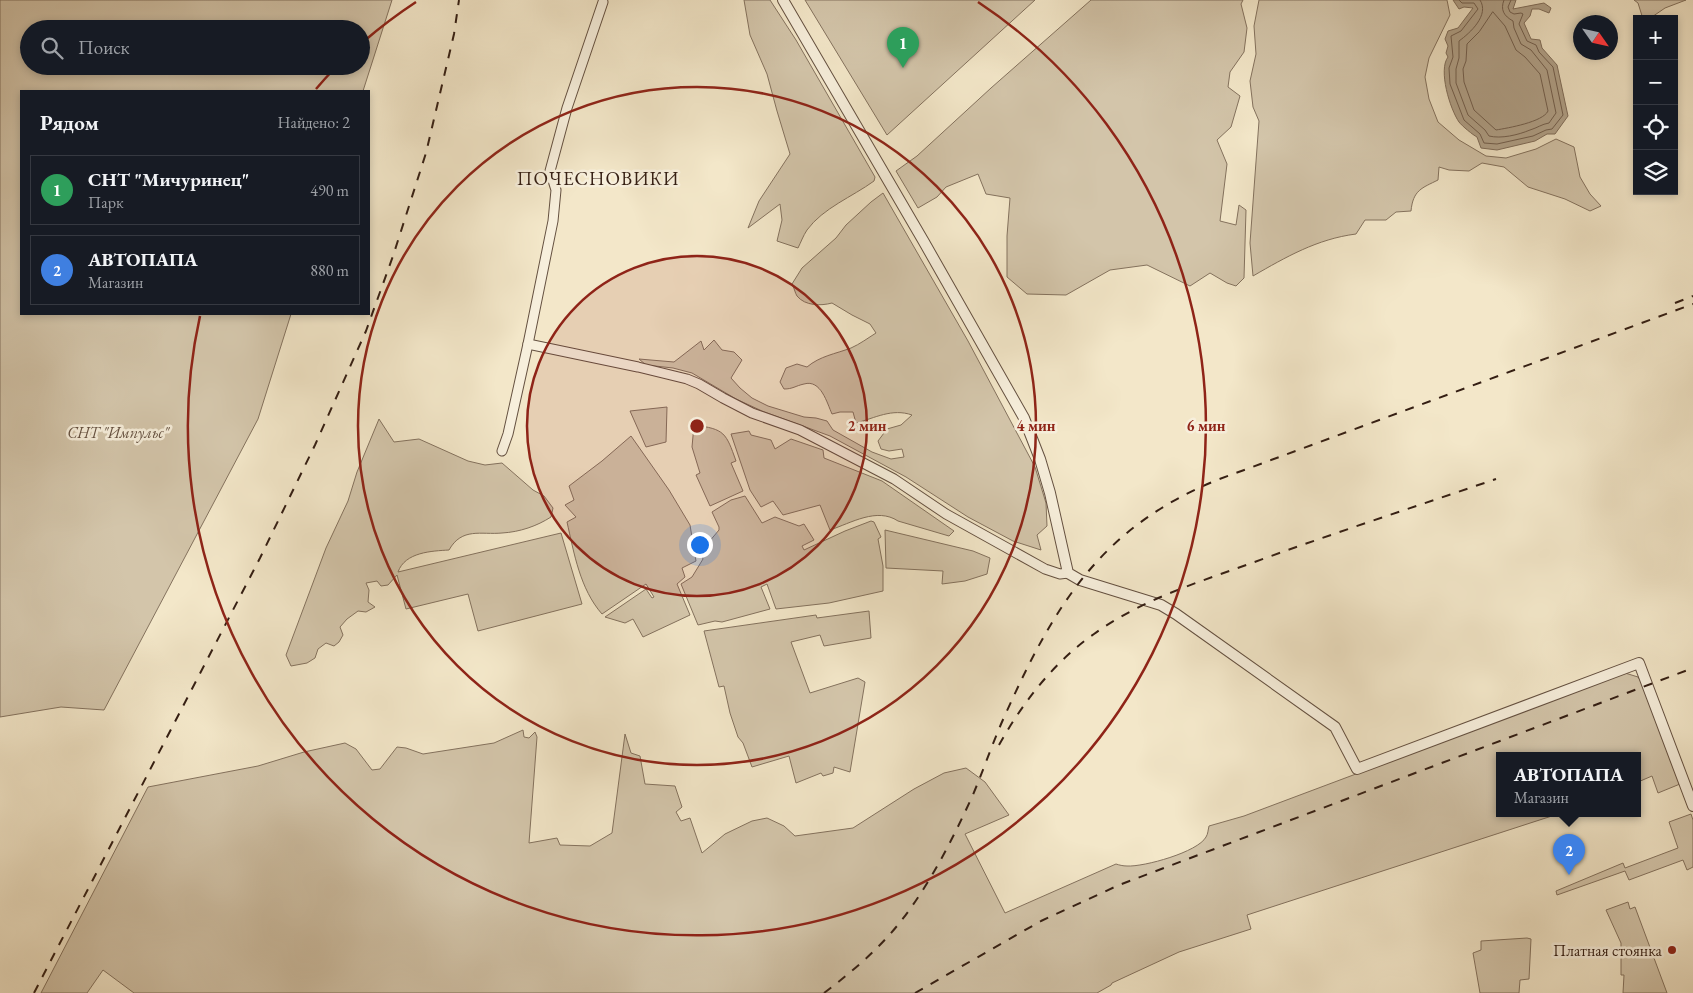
<!DOCTYPE html>
<html lang="ru">
<head>
<meta charset="utf-8">
<style>
	body { margin:0; font-family:"EB Garamond",serif; background:#242831; color:#f1f3f6 }
	.controls { position:absolute; right:15px; top:15px; display:grid; overflow:hidden; border-radius:0px; box-shadow:0 2px 8px #0003 }
	.controls button { width:45px; height:45px; display:grid; place-items:center; padding:0; border:0; border-bottom:1px solid #363941; background:#171b24; color:#f1f3f6; font:25px sans-serif }
	.compass { position:absolute; left:1573px; top:15px; width:45px; height:45px; border-radius:50%; background:#171b24; box-shadow:0 2px 8px #0003; rotate:124deg }
	.you { position:absolute; left:699px; top:544px; width:18px; height:18px; margin:-12px; border:4px solid #fff; border-radius:50%; background:#1a73e8; box-shadow:0 0 0 8px #1a73e833 }
	.badge { display:grid; place-items:center; width:32px; height:32px; border-radius:50%; background:#2563eb; color:#fff; font-size:16px; font-weight:700 }
	.pin { position:absolute; translate:-50% -41px; filter:drop-shadow(0 1px 2px #0008) }
	.pin::after { content:''; position:absolute; top:26px; width:18px; height:15px; background:inherit; clip-path:polygon(0 0,100% 0,50% 100%) }
	.popup { position:absolute; left:1496px; top:752px; width:145px; height:65px; box-sizing:border-box; display:grid; place-content:center; border-radius:0px; background:#171b24; filter:drop-shadow(0 1px 4px #0005); font-size:16px; white-space:nowrap; color:#9ea1a6 }
	.popup b { font-size:19px; color:#f1f3f6 }
	.popup::after { content:''; position:absolute; left:50%; top:100%; margin-left:-10px; border:10px solid transparent; border-top-color:#171b24 }
	.list { margin:0; padding:0; list-style:none }
	h2 { display:flex; justify-content:space-between; align-items:center; height:65px; margin:0; padding:0 20px; font-size:21px }
	h2 small { font-size:16px; font-weight:400; color:#9ea1a6 }
	.list li { display:grid; grid-template-columns:32px 1fr auto; gap:15px; align-items:center; box-sizing:border-box; height:70px; margin:0 10px 10px; padding:0 10px; border:1px solid #363941; border-radius:0px }
	.list b { display:block; font-size:19px; white-space:nowrap }
	.list p { margin:0; font-size:16px; white-space:nowrap; color:#9ea1a6 }
	.list em { font-size:16px; font-style:normal; color:#9ea1a6 }
	.icon { flex:none; width:28px; height:28px; fill:none; stroke:currentColor; stroke-width:2; stroke-linecap:round; stroke-linejoin:round }
	.map { position:relative; flex:none; width:1693px; height:993px; overflow:hidden }
	.search { position:absolute; background:#171b24; box-shadow:0 2px 8px #0003; left:20px; top:20px; width:350px; height:55px; display:flex; align-items:center; gap:12px; box-sizing:border-box; padding:0 18px; border-radius:28px; color:#9ea1a6; font-size:19px }
	.panel { position:absolute; background:#171b24; box-shadow:0 2px 8px #0003; left:20px; top:90px; width:350px; height:225px; border-radius:0px }
	.map>svg:first-child { display:block }
	.green { fill:#d3c5aa; stroke:#84725e; fill-rule:evenodd }
	.water { fill:#b2a38b; stroke:#806e5b }
	.lines { fill:none; stroke-linecap:round; stroke-linejoin:round }
	.shore { stroke:#73604f; stroke-width:1 }
	.minor-casing { stroke:#645040; stroke-width:11 }
	.tertiary-casing { stroke:#645040; stroke-width:12 }
	.minor { stroke:#f7efdc; stroke-width:9 }
	.tertiary { stroke:#f7efdc; stroke-width:10 }
	.rail { stroke:#341e13; stroke-width:2; stroke-dasharray:9 9; stroke-linecap:butt }
	.ring { fill:none; stroke:#8f2418; stroke-width:2.5 }
	.poi-dot { fill:#8f2418; stroke:#f7efdc; stroke-width:2 }
	.labels { text-anchor:middle; dominant-baseline:central; stroke-width:5; stroke-linejoin:round; paint-order:stroke }
	.park-label { font-size:16px; font-style:italic; fill:#645040; stroke:#f7efdc }
	.poi-label { font-size:16px; fill:#341e13; stroke:#f7efdc; text-anchor:end }
	.quarter-label { font-size:19px; letter-spacing:1px; fill:#341e13; stroke:#f7efdc }
	.centre { fill:#8f2418; stroke:#f7efdc; stroke-width:2.5 }
	.ring-label { font-size:15px; text-anchor:middle; font-weight:bold; fill:#8f2418; stroke:#f7efdc; stroke-width:5; stroke-linejoin:round; paint-order:stroke }
</style>
</head>
<body>
<div class="map">
<svg width="1693" height="993" viewBox="0 0 1693 993">
	<rect width="100%" height="100%" fill="#f3e7c9"/>
	<filter id="stains"><feTurbulence type="fractalNoise" baseFrequency=".004" numOctaves="4"/><feColorMatrix values="0 0 0 0 .2 0 0 0 0 .09 0 0 0 0 .02 0 0 0 .5 -.17"/></filter>
	<radialGradient id="worn" r=".72"><stop offset=".6" stop-color="#630" stop-opacity="0"/><stop offset="1" stop-color="#630" stop-opacity=".3"/></radialGradient>
	<g class="green">
		<path d="M0,0H392L363,91H21V314H291L258,419L104,710L61,707L0,717ZM29,29H361V66H29Z"/>
		<path d="M744,0H770L796,40L875,177L874,181C852,197 823,208 807,230C803,236 801,242 798,248L777,241L782,220L780,204L748,228L759,201L790,154L777,111L767,74L750,35Z"/>
		<polygon points="805,0 1035,0 887,135"/>
		<polygon points="1091,0 1243,0 1241,4 1247,28 1244,52 1230,72 1228,87 1240,96 1231,127 1217,140 1227,164 1220,221 1236,225 1239,205 1246,210 1244,278 1236,286 1227,283 1210,273 1190,286 1147,265 1110,270 1066,295 1027,294 1007,277 1007,236 1010,198 986,194 978,174 946,187 937,197 918,208 896,171 917,156 991,88"/>
		<path d="M1259,0H1447L1450,15L1429,58L1425,77L1429,99L1438,122L1459,140L1486,156L1506,158L1536,149L1556,139L1574,147L1580,177L1590,194L1601,206L1590,211L1565,199L1528,187L1504,167L1482,163L1469,171L1449,170L1439,167L1438,180C1422,188 1413,190 1411,211L1396,212L1386,220H1365L1356,234C1317,239 1286,257 1253,276L1250,243L1259,121L1253,107L1250,81L1256,54L1254,26Z"/>
		<polygon points="1634,0 1686,0 1665,8 1649,19 1643,19 1638,3"/>
		<path d="M883,193L968,341L1035,467L1046,503L1047,526L1037,535L1041,550L1013,541L968,517L906,477L830,436L762,411L736,399L692,373L673,368L646,365L639,359L674,362L701,341L704,350L714,340L722,350L734,352L742,360L731,378L740,388L752,398L768,406L804,417L816,418L827,421L833,430L872,452L891,459L904,457L902,449L889,451L881,449L878,441L887,429L901,425L912,415C892,408 875,418 856,423L853,412H840L832,414C827,403 821,379 804,384C795,386 793,389 784,389L780,382L786,368L797,364L807,367C820,356 835,354 851,348C860,344 868,338 876,333L870,324L852,315L832,303C821,306 805,306 797,296C795,293 794,287 792,284L802,268L836,238L846,225L871,202Z"/>
		<polygon points="667,407 666,442 646,447 630,411"/>
		<path d="M379,419L394,442L419,439L468,461L485,465L502,463L533,490L544,496L553,508L551,517C537,526 520,532 502,533C481,535 462,527 449,550C432,551 405,552 398,572L561,533L582,604L478,631L468,594L406,609L397,575L388,585L381,586L377,581L366,583L369,590L368,602L375,607L366,612L358,611L347,619L340,627L343,635L339,642L334,646L326,643L318,649L315,658L307,663L291,666L286,655L326,548L348,501L357,472Z"/>
		<path d="M694,425C725,429 726,433 736,461L731,463L743,491L710,506L696,475L700,473L692,447Z"/>
		<path d="M749,431L751,435L771,440L775,449L791,439L823,450L824,458L882,481L954,531L949,536L898,521C877,507 851,523 830,530L820,505L783,515L773,501L761,507L750,490L731,434Z"/>
		<path d="M631,436L669,490L690,525L696,561L682,568L685,577L677,584L690,615L643,637L633,619L625,623L605,617L646,589L652,598L654,597L646,584L602,614C580,589 574,553 567,522L576,517L565,505L574,500L569,486L602,461Z"/>
		<polygon points="745,496 762,523 775,517 799,526 804,524 814,540 802,546 804,550 845,531 871,521 874,522 881,537 878,539 883,566 883,591 829,603 776,609 767,584 761,587 770,609 722,622 715,621 698,625 681,584 692,577 703,559 699,545 708,543 719,530 719,527 712,512 731,500"/>
		<polygon points="885,530 973,551 990,558 987,574 965,581 942,584 943,571 886,568"/>
		<polygon points="869,611 871,638 824,646 820,635 791,642 810,693 858,678 865,682 850,772 834,767 833,773 823,776 821,773 796,783 789,756 752,767 743,743 738,737 730,713 724,686 719,687 704,631 816,615 817,618"/>
		<path d="M1625,673L1638,677L1642,683L1680,784L1658,793L1652,776L1638,782V756H1500V814H1558L1247,915L1251,929L1179,952L1112,983L1111,985L1097,993H134L103,970L87,993H41L148,787L258,766L304,752L345,743L356,749L372,770L380,769L397,747L406,748L423,754L494,743L523,730L524,737L529,738L535,732L537,737L529,843L557,838L560,845L590,846L612,833L625,734L631,753L640,756L645,784L675,786L682,807L676,812L681,821L690,818L702,853L725,834L752,821L767,818L784,826L795,836L853,828L914,789L944,773L966,768L985,782L1009,815L965,834L1005,913L1116,864C1119,865 1123,866 1127,866C1144,867 1198,852 1206,837C1208,834 1208,830 1209,826L1244,816Z"/>
		<polygon points="1691,814 1693,820 1693,867 1687,870 1683,860 1629,880 1625,871 1557,895 1556,891 1623,863 1625,868 1678,848 1669,822"/>
		<polygon points="1628,902 1630,909 1635,907 1667,993 1623,993 1624,975 1621,975 1621,943 1606,910"/>
		<polygon points="1527,938 1531,939 1529,979 1520,980 1519,993 1480,993 1473,953 1481,950 1481,941"/>
	</g>
	<path class="water" d="M1453,0H1516L1513,9L1544,3L1551,8L1549,13L1539,9H1532L1530,16L1524,23L1531,39L1540,40L1542,48L1557,65L1568,116L1555,134H1547L1535,141L1497,150L1481,148L1477,137C1473,135 1462,126 1459,122C1450,109 1438,70 1448,57L1446,53L1448,46L1445,39L1448,31L1458,28L1473,8L1464,7L1459,9Z"/>
	<g class="lines">
		<g class="shore">
			<polyline points="1459,0 1462,3 1474,3 1478,9 1461,31 1451,36 1453,57 1449,68 1450,84 1464,120 1480,134 1484,143 1497,144 1533,136 1546,130 1552,129 1563,115 1553,67 1539,52 1536,45 1527,41 1519,24 1523,14 1521,13 1514,14 1510,12 1508,7 1511,0"/>
			<path d="M1480,0C1490,15 1470,33 1459,41V58L1456,69V83L1468,115L1485,130L1489,136C1501,139 1518,135 1530,130C1537,128 1542,124 1549,123L1556,113L1547,70L1531,50L1521,44L1514,28L1513,21C1504,16 1500,10 1504,0"/>
			<path d="M1493,12L1505,26L1516,50L1525,57L1540,74L1548,111C1543,122 1508,128 1496,130L1474,110L1464,82L1463,69L1466,61L1467,44L1479,32Z"/>
		</g>
		<defs>
			<g id="minor">
				<polyline points="528,344 638,367 687,379 699,384 723,398 752,413 800,430 894,479 946,514 1045,569 1060,574 1068,573"/>
				<polyline points="502,451 508,434 528,344 553,221 556,190 550,171 567,108 603,2"/>
			</g>
			<polyline id="tertiary" points="783,0 924,242 1024,418 1040,459 1050,493 1068,573 1080,580 1161,605 1176,614 1335,727 1357,769 1639,663 1693,806"/>
		</defs>
		<use href="#minor" class="minor-casing"/>
		<use href="#tertiary" class="tertiary-casing"/>
		<use href="#minor" class="minor"/>
		<use href="#tertiary" class="tertiary"/>
		<g class="rail">
			<polyline points="1675,303 1693,296"/>
			<path d="M999,745C1023,702 1054,662 1094,634C1141,600 1196,583 1249,564C1331,534 1414,507 1496,479"/>
			<polyline points="34,993 260,558 315,445 366,331 393,256 426,153 454,34 459,0"/>
			<path d="M824,993C857,968 886,943 910,909C935,874 954,836 972,797C984,769 993,741 1006,713C1055,604 1102,527 1217,480L1693,304"/>
			<polyline points="915,993 1041,921 1119,885 1693,668"/>
		</g>
	</g>
	<circle cx="697" cy="426" r="170" fill="#8f2418" fill-opacity=".12"/>
	<g class="ring">
		<circle cx="697" cy="426" r="170"/>
		<circle cx="697" cy="426" r="339"/>
		<path d="M316 89A509 509 0 0 1 334 69M363 42A509 509 0 0 1 416 2M978 2A509 509 0 1 1 200 316"/>
	</g>
	<circle class="poi-dot" cx="1672" cy="950" r="5"/>
	<g class="labels">
		<g class="park-label">
			<text x="118" y="432">СНТ "Импульс"</text>
		</g>
		<g class="poi-label">
			<text x="1662" y="950">Платная стоянка</text>
		</g>
		<g class="quarter-label">
			<text x="598" y="178">ПОЧЕСНОВИКИ</text>
		</g>
	</g>
	<circle cx="697" cy="426" r="8" class="centre"/>
	<g class="ring-label">
		<text x="867" y="431">2 мин</text>
		<text x="1036" y="431">4 мин</text>
		<text x="1206" y="431">6 мин</text>
	</g>
	<rect width="100%" height="100%" filter="url(#stains)"/>
	<rect width="100%" height="100%" fill="url(#worn)"/>
</svg>
<div class="controls">
<button>+</button>
<button>−</button>
<button><svg class="icon" aria-label="locate" viewBox="0 0 24 24"><circle cx="12" cy="12" r="6"/><path d="M12 2v4M12 18v4M2 12h4M18 12h4"/></svg></button>
<button><svg class="icon" aria-label="layers" viewBox="0 0 24 24"><path d="M12 4l9 5-9 5-9-5zM3 14l9 5 9-5"/></svg></button>
</div>
<svg class="compass" viewBox="-18 -18 36 36"><path d="M0-13l5 13h-10z" fill="#e53935"/><path d="M0 13l5-13h-10z" fill="#9ea1a6"/></svg>
<div class="you"></div>
<div class="pin badge" style="left:903px;top:68px;background:#2e9e5b">1</div>
<div class="pin badge" style="left:1569px;top:875px;background:#3f7fe0">2</div>
<div class="popup"><b>АВТОПАПА</b>Магазин</div>
<div class="search"><svg class="icon" aria-label="search" viewBox="0 0 24 24"><circle cx="10" cy="10" r="6"/><path d="M15 15l6 6"/></svg>Поиск</div>
<section class="panel">
<h2>Рядом<small>Найдено: 2</small></h2>
<ul class="list">
<li><span class="badge" style="background:#2e9e5b">1</span><div><b>СНТ &quot;Мичуринец&quot;</b><p>Парк</p></div><em>490 m</em></li>
<li><span class="badge" style="background:#3f7fe0">2</span><div><b>АВТОПАПА</b><p>Магазин</p></div><em>880 m</em></li>
</ul>
</section>
</div>
</body>
</html>
